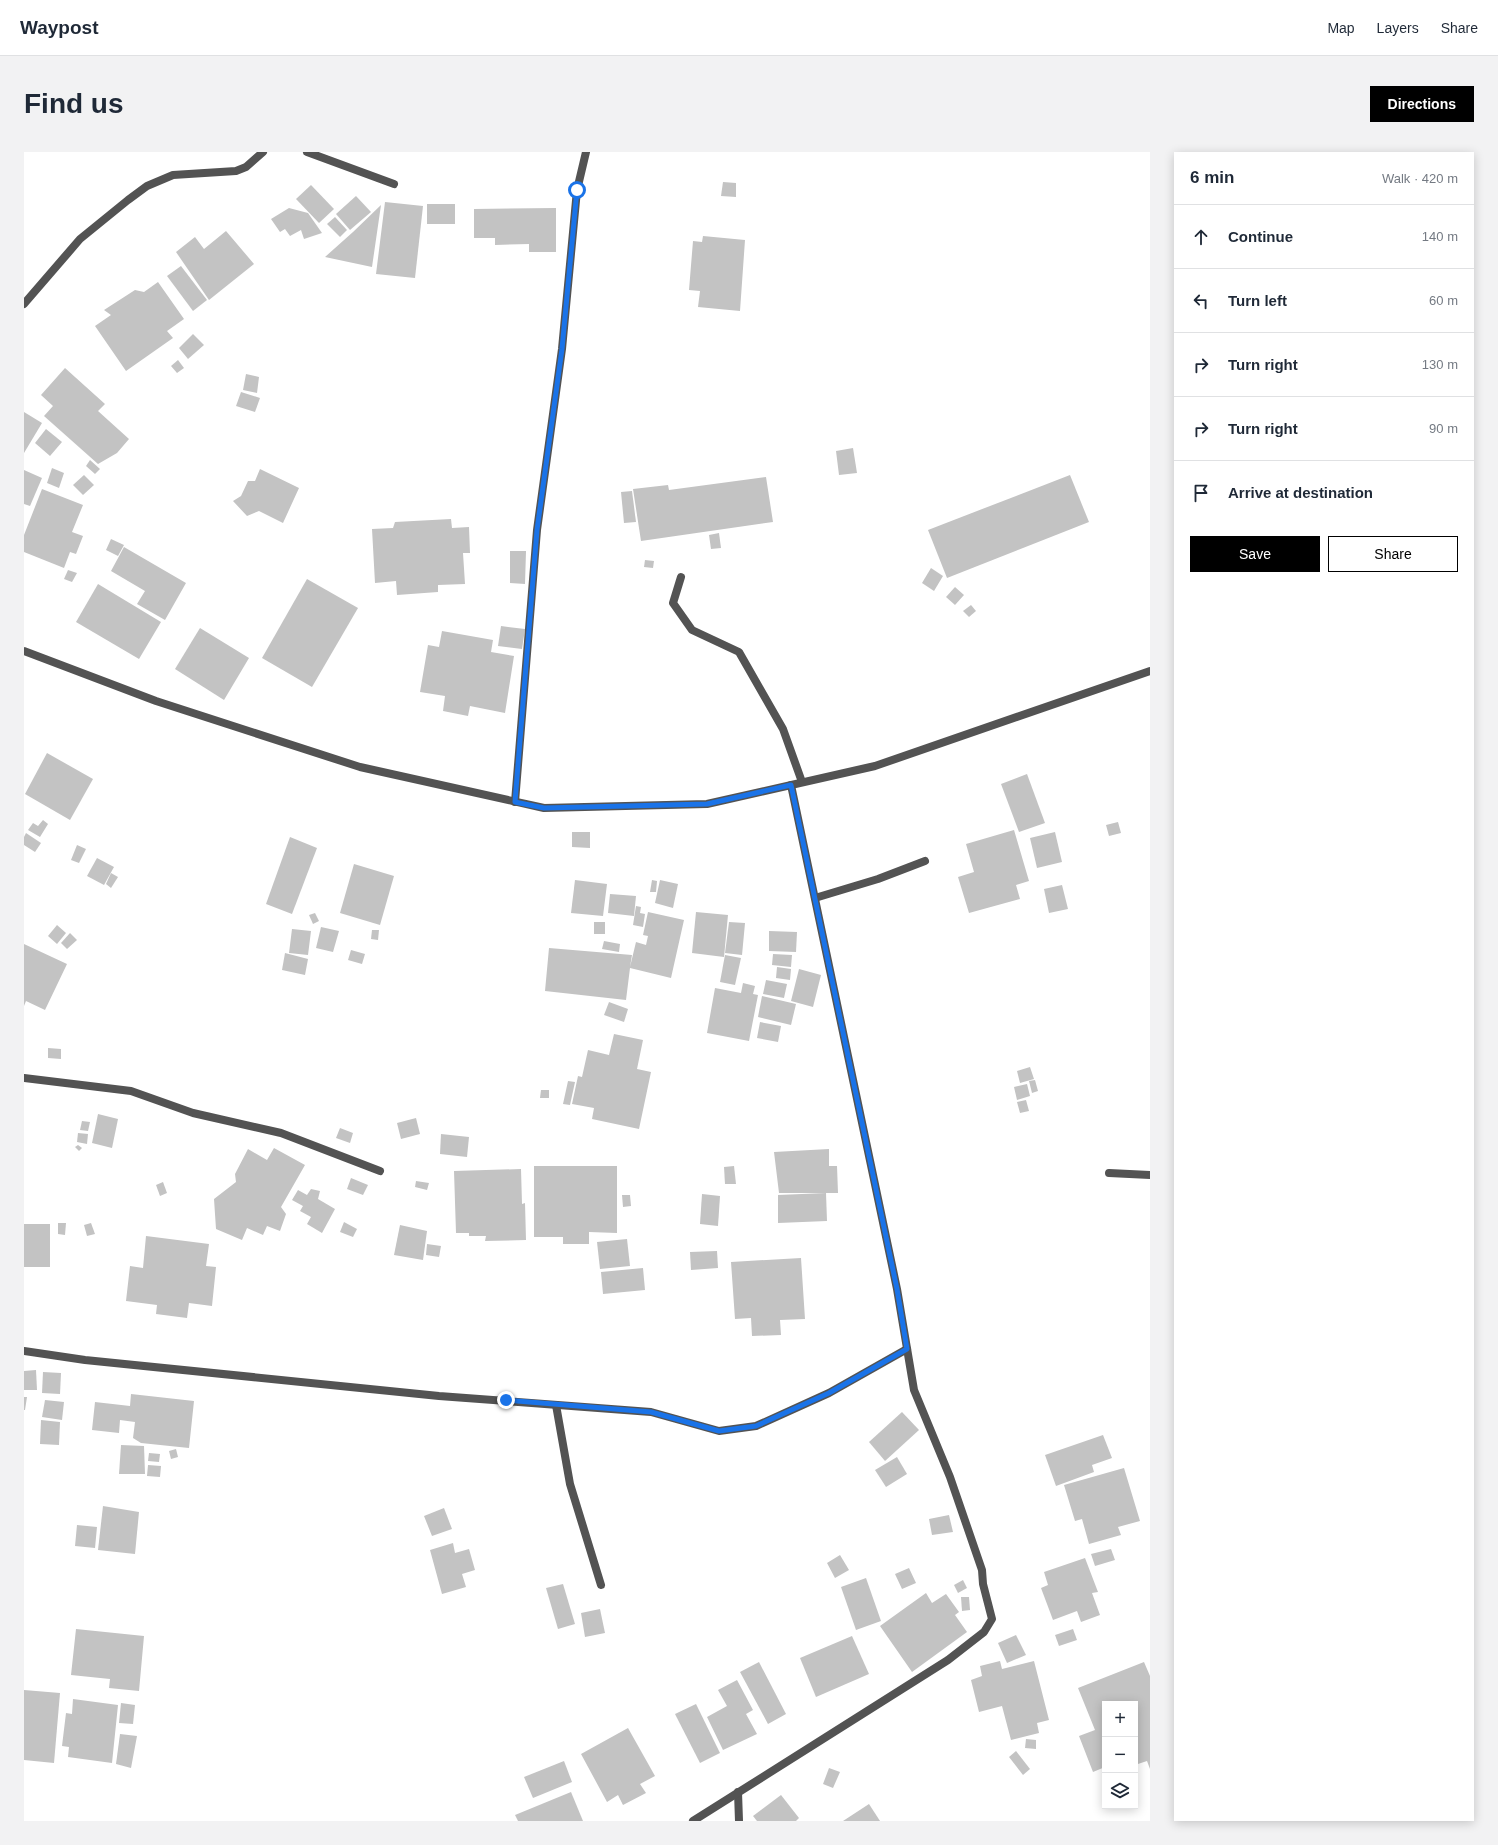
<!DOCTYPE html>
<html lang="en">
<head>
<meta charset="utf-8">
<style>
	body { margin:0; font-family:Arial,sans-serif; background:#f2f2f3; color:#1f2937 }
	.controls { position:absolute; right:12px; bottom:12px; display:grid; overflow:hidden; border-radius:0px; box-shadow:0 2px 10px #0003 }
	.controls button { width:36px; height:36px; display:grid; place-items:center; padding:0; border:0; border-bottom:1px solid #e0e1e3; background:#fff; color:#1f2937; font:20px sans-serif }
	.stop { position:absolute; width:12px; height:12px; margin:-9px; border:3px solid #1a73e8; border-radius:50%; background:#fff }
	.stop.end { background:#1a73e8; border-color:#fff; box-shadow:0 1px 4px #0008 }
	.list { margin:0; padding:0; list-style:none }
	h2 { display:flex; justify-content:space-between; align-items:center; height:52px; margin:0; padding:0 16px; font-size:17px }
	h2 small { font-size:13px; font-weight:400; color:#747a83 }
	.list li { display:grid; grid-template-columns:26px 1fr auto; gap:12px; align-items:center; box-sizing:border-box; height:64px; padding:0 16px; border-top:1px solid #e0e1e3 }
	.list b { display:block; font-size:15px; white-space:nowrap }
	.list em { font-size:13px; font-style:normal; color:#747a83 }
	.actions { display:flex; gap:8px; padding:12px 16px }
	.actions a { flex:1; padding:9px 0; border:1px solid #000; border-radius:0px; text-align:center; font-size:14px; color:#000 }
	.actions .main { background:#000; color:#fff }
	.icon { flex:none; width:22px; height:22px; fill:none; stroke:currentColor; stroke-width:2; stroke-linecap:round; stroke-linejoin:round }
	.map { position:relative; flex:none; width:1126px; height:1669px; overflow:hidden; border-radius:0px }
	header { display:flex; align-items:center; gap:24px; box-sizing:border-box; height:56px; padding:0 20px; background:#fff; border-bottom:1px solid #e0e1e3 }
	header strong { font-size:19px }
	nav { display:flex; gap:22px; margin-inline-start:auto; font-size:14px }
	.intro { display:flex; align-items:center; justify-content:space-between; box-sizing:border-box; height:96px; padding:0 24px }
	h1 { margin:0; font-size:28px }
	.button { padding:10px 18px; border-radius:0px; background:#000; color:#fff; font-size:14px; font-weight:700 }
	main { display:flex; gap:24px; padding:0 24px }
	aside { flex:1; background:#fff; border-radius:0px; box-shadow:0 2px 10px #0003 }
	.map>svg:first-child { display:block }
	.building { fill:#c3c3c3 }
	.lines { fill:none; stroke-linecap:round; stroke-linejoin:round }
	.street { stroke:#535353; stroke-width:8 }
	.route { stroke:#1a73e8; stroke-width:5 }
</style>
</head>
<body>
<header>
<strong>Waypost</strong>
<nav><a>Map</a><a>Layers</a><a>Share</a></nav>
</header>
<div class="intro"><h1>Find us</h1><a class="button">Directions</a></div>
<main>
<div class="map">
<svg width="1126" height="1669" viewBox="0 0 1126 1669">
	<rect width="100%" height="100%" fill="#fff"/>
	<g class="building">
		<polygon points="699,30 712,31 712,45 697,44"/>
		<polygon points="287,33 310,57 295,71 272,47"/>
		<polygon points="332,44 347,60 326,78 312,62"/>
		<polygon points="361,50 399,54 391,126 352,122"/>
		<rect x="403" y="52" width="28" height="20"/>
		<polygon points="357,53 348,115 301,105 329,80"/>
		<polygon points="265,56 284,61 298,81 280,87 277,78 266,84 261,77 256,80 247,67"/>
		<polygon points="532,56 532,100 505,100 505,92 471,93 471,86 450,86 450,57"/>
		<polygon points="311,65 323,78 316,85 303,72"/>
		<polygon points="202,79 230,112 185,148 152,100 171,85 180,97"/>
		<polygon points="679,84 721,88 716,159 674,155 676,139 665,138 669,89 678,90"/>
		<polygon points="157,114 183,148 169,159 143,124"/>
		<polygon points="134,130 160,167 143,179 149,186 102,219 71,174 87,163 80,158 111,138 120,140"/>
		<polygon points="169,182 180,193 164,207 155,196"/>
		<polygon points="154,208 160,216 153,221 147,214"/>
		<polygon points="41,216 81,252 74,259 105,287 93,301 74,312 20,264 29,254 17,243"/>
		<polygon points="222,222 235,225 233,241 219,238"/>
		<polygon points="217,240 236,246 231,260 212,254"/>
		<polygon points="0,260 18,271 0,301"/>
		<polygon points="22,277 38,290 26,304 11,291"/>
		<polygon points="829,296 833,321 815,323 812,299"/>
		<polygon points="66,308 76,317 71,322 62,314"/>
		<polygon points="28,316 40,321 35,336 23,331"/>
		<polygon points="236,317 275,336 259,371 235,359 223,364 209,349 217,344 224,329 231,329"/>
		<polygon points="0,318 18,326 6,354 0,352"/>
		<polygon points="60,323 70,333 59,343 49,333"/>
		<polygon points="1046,323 1065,370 923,426 904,378"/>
		<polygon points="742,325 749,370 617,389 609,337 644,333 645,338"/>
		<polygon points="18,337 59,353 48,380 59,384 52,402 46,400 40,416 0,400 0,383"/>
		<polygon points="608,339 612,370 600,371 597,340"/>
		<polygon points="427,367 428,376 445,375 446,401 439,401 441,432 414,433 414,440 373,443 372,429 351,431 348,377 369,376 371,370"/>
		<polygon points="695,381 697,396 687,397 685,383"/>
		<polygon points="87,387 100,393 94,404 82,398"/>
		<polygon points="100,395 162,431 141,468 113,452 121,439 87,419"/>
		<polygon points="486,399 502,399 501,432 486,431"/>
		<polygon points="621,408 630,409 629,416 620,415"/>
		<polygon points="907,416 919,424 910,439 898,431"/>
		<polygon points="44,418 53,421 48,430 40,427"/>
		<polygon points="283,427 334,456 288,535 238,506"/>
		<polygon points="74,432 137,470 115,507 52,470"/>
		<polygon points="931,435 940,443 931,453 922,445"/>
		<polygon points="947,453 952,459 945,465 939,459"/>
		<polygon points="477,474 501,477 498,497 474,494"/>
		<polygon points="176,476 225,506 200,548 151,517"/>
		<polygon points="418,479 469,488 467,500 490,504 481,561 446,554 444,564 419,559 421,544 396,540 404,493 415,495"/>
		<polygon points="23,601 69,627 46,668 1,642"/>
		<polygon points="1003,622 1021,671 995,680 977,632"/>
		<polygon points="19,668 24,672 16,685 4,678 9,671 14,674"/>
		<polygon points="1094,670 1097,681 1085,684 1082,673"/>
		<polygon points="990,678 1005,729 992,733 996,747 945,761 934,725 950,720 942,692"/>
		<polygon points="548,680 566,680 566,696 548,695"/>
		<polygon points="1031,680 1038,710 1013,716 1006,686"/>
		<polygon points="2,681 17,691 11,700 0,693 0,685"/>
		<polygon points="266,685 293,696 268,762 242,752"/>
		<polygon points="53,693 62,697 55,711 47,708"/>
		<polygon points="73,706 90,715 80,733 63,724"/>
		<polygon points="330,712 370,724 356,773 316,761"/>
		<polygon points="87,721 94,725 87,736 82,732"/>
		<polygon points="551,728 583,732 579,764 547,761"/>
		<polygon points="628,728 633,729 632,740 626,740"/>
		<polygon points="636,728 654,732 649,756 631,751"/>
		<polygon points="1038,733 1044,757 1025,761 1020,737"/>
		<polygon points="586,742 612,744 610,764 584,761"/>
		<polygon points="612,754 617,755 616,761 621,762 619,775 609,773"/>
		<polygon points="624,760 660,768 647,826 606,816 602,848 521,839 525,796 608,803 606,815 612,790 622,793 624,784 619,783"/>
		<polygon points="672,760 704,763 700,805 668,801"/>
		<polygon points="291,761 295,769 289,772 285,763"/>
		<rect x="570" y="770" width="11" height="12"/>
		<polygon points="705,770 721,771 718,803 701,801"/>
		<polygon points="33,773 42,781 33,792 24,784"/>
		<polygon points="297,775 315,779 309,800 292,796"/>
		<polygon points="268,777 287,779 284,803 265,801"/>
		<polygon points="348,778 355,778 354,788 347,787"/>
		<polygon points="745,779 773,780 772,800 745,799"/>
		<polygon points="46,781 53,788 43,797 37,791"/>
		<polygon points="580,789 596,792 595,800 578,797"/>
		<polygon points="0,792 43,812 21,858 2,849 0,854"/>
		<polygon points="327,798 341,802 338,812 324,808"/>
		<polygon points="261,801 284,807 281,823 258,818"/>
		<polygon points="749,802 768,803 767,815 748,813"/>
		<polygon points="701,803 717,806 711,833 696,830"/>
		<polygon points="753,815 767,817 766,828 752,826"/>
		<polygon points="775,817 797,823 789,855 767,849"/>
		<polygon points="742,828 763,832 760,846 739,842"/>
		<polygon points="719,831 731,834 729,842 734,843 725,889 683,881 691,836 717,841"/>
		<polygon points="738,844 772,852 767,873 734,865"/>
		<polygon points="585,850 604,857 600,870 580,863"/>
		<polygon points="736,870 757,874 754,890 733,886"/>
		<polygon points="590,882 619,888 613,917 627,920 615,977 568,967 570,956 548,952 554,924 558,925 564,898 585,903"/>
		<polygon points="24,896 37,897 37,907 24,906"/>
		<polygon points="1006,915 1010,927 996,931 993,919"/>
		<polygon points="1011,928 1014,939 1008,941 1005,929"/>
		<polygon points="544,929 551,930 546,953 539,952"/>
		<polygon points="1003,932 1006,944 993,948 990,935"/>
		<polygon points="517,938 525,938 525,946 516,946"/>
		<polygon points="1002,948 1005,959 996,961 993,950"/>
		<polygon points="74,962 94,967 88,996 68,991"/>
		<polygon points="392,966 396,982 377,987 373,971"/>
		<polygon points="58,969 66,970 64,979 56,978"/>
		<polygon points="316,976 329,981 326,991 312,986"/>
		<polygon points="54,981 64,982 63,992 53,990"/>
		<polygon points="417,982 445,985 443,1005 416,1002"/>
		<polygon points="54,993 58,996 55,999 51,995"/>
		<polygon points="250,996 281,1013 257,1055 262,1062 256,1079 243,1074 239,1083 223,1076 218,1088 192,1077 190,1047 212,1030 211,1022 224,997 243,1008"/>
		<polygon points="805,997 805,1014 813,1014 814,1041 755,1041 750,1000"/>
		<polygon points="510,1014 593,1014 593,1081 565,1080 565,1092 539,1092 539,1085 510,1085"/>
		<polygon points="710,1014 712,1032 701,1032 700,1015"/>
		<polygon points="497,1017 498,1052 501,1051 502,1088 461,1089 462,1084 445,1084 445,1081 432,1081 430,1019"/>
		<polygon points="327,1026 344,1033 339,1043 323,1037"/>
		<polygon points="392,1029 405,1031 403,1038 391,1035"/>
		<polygon points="139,1030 143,1041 136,1044 132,1033"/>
		<polygon points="287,1037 296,1039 294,1047 311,1057 298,1081 283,1072 287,1065 276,1059 279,1054 268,1048 274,1038 283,1043"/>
		<polygon points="802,1041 803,1069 754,1071 754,1043"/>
		<polygon points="678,1042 696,1044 694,1074 676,1072"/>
		<polygon points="598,1043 606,1043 607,1054 599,1055"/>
		<polygon points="320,1070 333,1077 329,1085 316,1080"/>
		<polygon points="34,1071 42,1071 41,1083 34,1082"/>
		<polygon points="67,1071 71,1082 63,1084 60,1073"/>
		<rect x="0" y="1072" width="26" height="43"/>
		<polygon points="376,1073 403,1079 399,1108 370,1103"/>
		<polygon points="122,1084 185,1092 182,1114 192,1115 188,1154 165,1151 163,1166 132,1162 133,1153 102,1149 106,1114 119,1116"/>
		<polygon points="603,1087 606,1114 576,1117 573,1090"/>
		<polygon points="403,1092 417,1094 415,1105 402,1103"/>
		<polygon points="693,1099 694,1116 667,1118 666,1100"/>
		<polygon points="777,1106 781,1167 756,1168 757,1183 728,1184 727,1166 711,1167 707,1110"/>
		<polygon points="619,1116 621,1138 579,1142 577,1120"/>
		<polygon points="12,1218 13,1238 0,1238 0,1219"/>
		<polygon points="19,1220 37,1221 36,1242 18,1241"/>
		<polygon points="107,1242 170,1249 165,1296 117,1291 109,1286 111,1270 96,1268 95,1281 68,1278 71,1250 106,1254"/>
		<polygon points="0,1245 3,1245 1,1258 0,1258"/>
		<polygon points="21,1248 40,1250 38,1268 18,1265"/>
		<polygon points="878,1260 895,1278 861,1309 845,1290"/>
		<polygon points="17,1268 36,1270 35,1293 16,1292"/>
		<polygon points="1079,1283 1088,1306 1068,1313 1070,1320 1032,1334 1021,1303"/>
		<polygon points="97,1293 120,1294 121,1322 95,1322"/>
		<polygon points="152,1297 154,1305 147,1307 145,1299"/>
		<polygon points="125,1301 136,1302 135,1310 124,1309"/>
		<polygon points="873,1305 883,1322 862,1335 851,1318"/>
		<polygon points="124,1313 137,1314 136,1325 123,1324"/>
		<polygon points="1100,1316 1116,1369 1094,1375 1097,1383 1065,1392 1058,1367 1051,1369 1040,1333"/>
		<polygon points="79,1354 115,1360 111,1402 74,1398"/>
		<polygon points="420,1356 428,1377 408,1384 400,1364"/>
		<polygon points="925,1363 929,1380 908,1383 905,1367"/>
		<polygon points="53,1373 73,1375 71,1396 51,1394"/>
		<polygon points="429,1391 431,1401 445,1397 451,1418 438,1422 442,1435 418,1442 406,1398"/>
		<polygon points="1087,1397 1091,1408 1071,1414 1067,1402"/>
		<polygon points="816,1403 825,1418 811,1426 803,1411"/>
		<polygon points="1061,1406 1074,1440 1068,1441 1076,1463 1057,1470 1053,1459 1029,1468 1017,1436 1024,1433 1020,1420"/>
		<polygon points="885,1416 892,1431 878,1437 871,1422"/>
		<polygon points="842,1426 857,1469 832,1478 817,1435"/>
		<polygon points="939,1428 943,1436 934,1441 930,1433"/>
		<polygon points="539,1432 551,1472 534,1477 522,1436"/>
		<polygon points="902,1441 908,1451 922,1442 935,1460 931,1463 943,1480 888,1520 856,1474"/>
		<polygon points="937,1445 945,1445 946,1458 938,1459"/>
		<polygon points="576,1457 581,1481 561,1485 557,1461"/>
		<polygon points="52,1477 120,1484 115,1539 85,1536 86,1527 47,1523"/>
		<polygon points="1049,1477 1053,1488 1035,1494 1031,1483"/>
		<polygon points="992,1483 1002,1503 983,1511 974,1491"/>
		<polygon points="828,1484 845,1522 792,1545 776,1506"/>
		<polygon points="976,1509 978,1517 1010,1509 1025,1568 1013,1571 1015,1581 987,1588 978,1554 955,1560 947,1528 958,1524 956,1514"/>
		<polygon points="735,1510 762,1562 744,1572 716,1520"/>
		<polygon points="1120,1510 1126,1524 1126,1617 1123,1609 1111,1613 1111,1552 1081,1552 1081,1615 1069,1620 1055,1584 1071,1578 1054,1536"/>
		<polygon points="713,1528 729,1558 722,1562 733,1582 699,1598 683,1565 703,1554 694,1538"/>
		<polygon points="0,1538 36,1541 30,1611 0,1608"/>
		<polygon points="49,1547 94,1553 88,1611 44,1605 45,1595 38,1594 42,1561 48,1562"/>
		<polygon points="97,1551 111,1553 109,1572 95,1571"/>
		<polygon points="672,1552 696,1601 676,1611 651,1562"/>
		<polygon points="604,1576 631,1624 616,1632 622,1641 599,1653 594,1643 583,1650 557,1602"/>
		<polygon points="96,1582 113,1584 107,1616 92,1612"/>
		<polygon points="1002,1587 1012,1588 1012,1597 1001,1596"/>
		<polygon points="992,1599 1006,1617 999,1623 985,1605"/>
		<polygon points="540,1609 548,1630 509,1646 500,1625"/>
		<polygon points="805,1616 816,1620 809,1636 799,1632"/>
		<polygon points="547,1640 559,1669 494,1669 491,1663"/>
		<polygon points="757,1643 775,1666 772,1669 733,1669 729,1664"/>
		<polygon points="845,1652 856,1669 819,1669"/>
	</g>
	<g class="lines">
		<g class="street">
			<polyline points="283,0 370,32"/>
			<polyline points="0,152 56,87 104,48 123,34 149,23 212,19 222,15 239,0"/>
			<polyline points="657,425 649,451 668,478 715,500 759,577 778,630"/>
			<polyline points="0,499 132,549 336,615 520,656 683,652 851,614 1126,519"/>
			<polyline points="491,650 513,378 538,197 553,38 562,0"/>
			<polyline points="791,746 854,727 901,709"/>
			<polyline points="0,926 107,939 169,961 257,981 356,1019"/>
			<polyline points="1085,1021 1126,1023"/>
			<polyline points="0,1199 61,1208 415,1244 627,1260 695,1279 732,1274 805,1241 883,1197"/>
			<polyline points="532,1253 546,1332 577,1433"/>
			<polyline points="714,1640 715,1669"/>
			<polyline points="669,1669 924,1508 960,1480 968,1467 959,1432 958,1418 926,1325 890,1238 873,1137 767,633"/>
		</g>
	</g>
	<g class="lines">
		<polyline class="route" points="482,1248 627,1260 695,1279 732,1274 805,1241 883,1197 873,1137 767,633 683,652 520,656 491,650 513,378 538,197 553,38"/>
	</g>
</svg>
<div class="controls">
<button>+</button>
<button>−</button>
<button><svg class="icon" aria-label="layers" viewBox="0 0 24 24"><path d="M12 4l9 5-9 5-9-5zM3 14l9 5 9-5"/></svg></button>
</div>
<div class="stop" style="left:553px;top:38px"></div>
<div class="stop end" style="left:482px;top:1248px"></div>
</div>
<aside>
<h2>6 min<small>Walk · 420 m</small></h2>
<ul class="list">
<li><svg class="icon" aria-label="ahead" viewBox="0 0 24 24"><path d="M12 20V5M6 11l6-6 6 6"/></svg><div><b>Continue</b></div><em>140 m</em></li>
<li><svg class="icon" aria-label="left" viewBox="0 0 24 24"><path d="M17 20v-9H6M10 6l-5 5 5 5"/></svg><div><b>Turn left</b></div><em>60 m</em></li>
<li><svg class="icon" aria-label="right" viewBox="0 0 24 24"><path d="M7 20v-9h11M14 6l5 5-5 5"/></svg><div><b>Turn right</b></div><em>130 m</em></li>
<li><svg class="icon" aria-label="right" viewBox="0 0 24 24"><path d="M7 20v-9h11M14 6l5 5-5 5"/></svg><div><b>Turn right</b></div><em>90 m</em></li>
<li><svg class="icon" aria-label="arrive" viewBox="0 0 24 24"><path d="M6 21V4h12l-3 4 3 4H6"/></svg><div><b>Arrive at destination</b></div></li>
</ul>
<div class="actions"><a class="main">Save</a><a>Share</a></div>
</aside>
</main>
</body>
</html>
